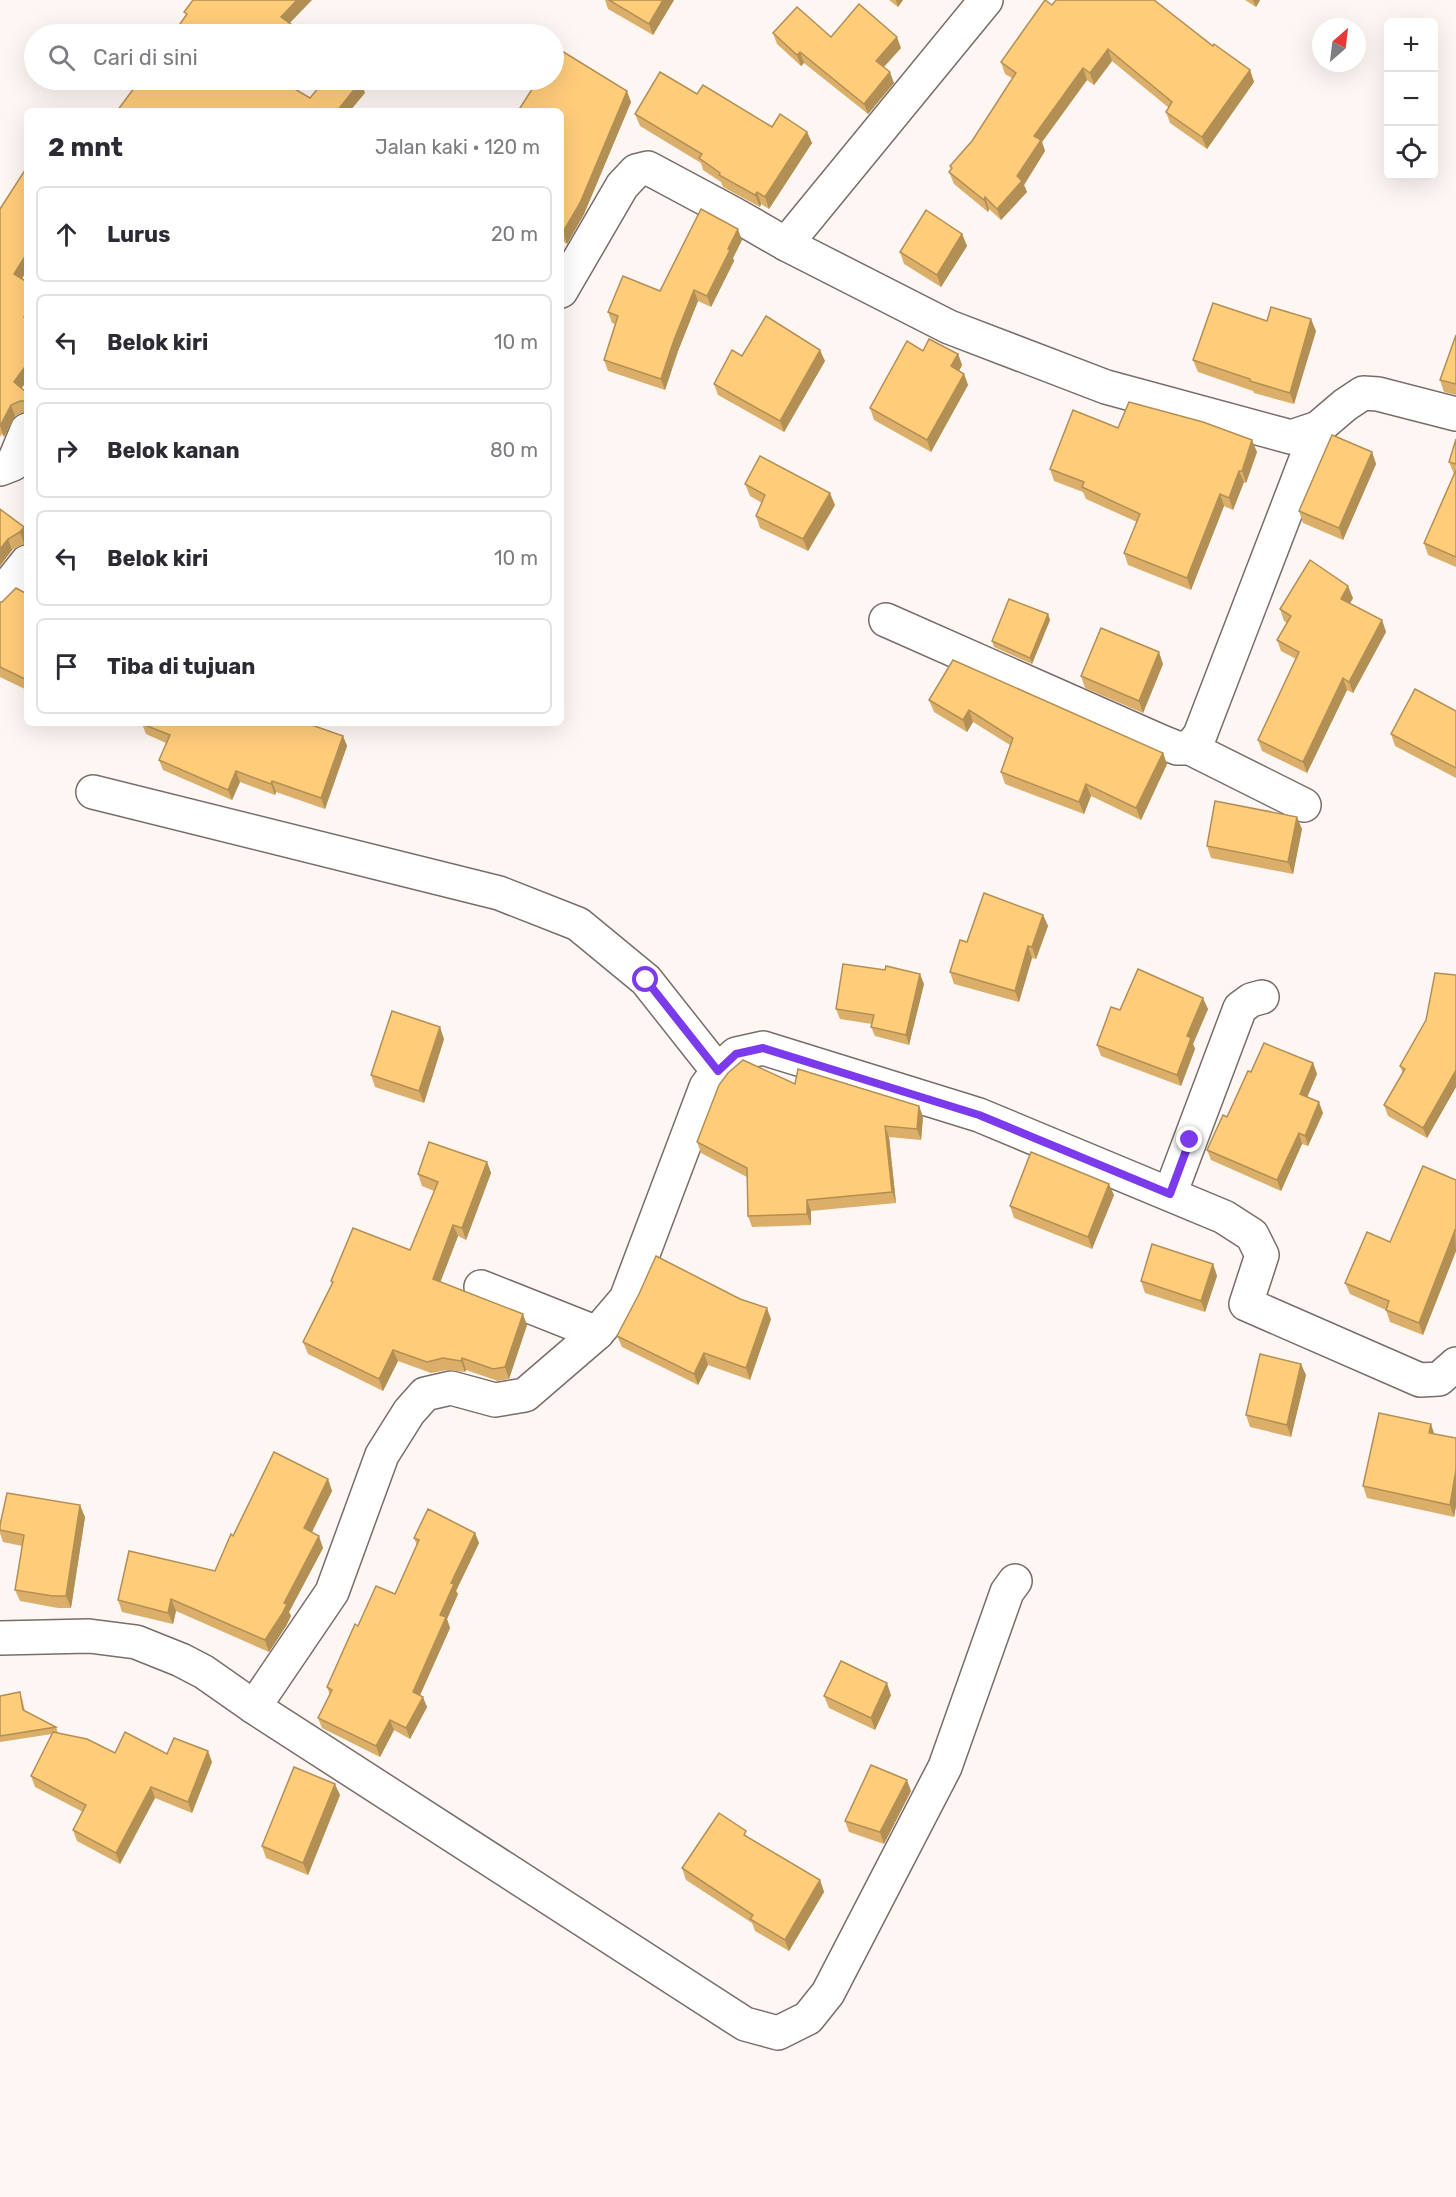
<!DOCTYPE html>
<html lang="id">
<head>
<meta charset="utf-8">
<style>
	body { margin:0; font-family:Rubik,sans-serif; background:#f2f2f3; color:#2b2b33 }
	.controls { position:absolute; right:18px; top:18px; display:grid; overflow:hidden; border-radius:9px; box-shadow:0 6px 24px #0002 }
	.controls button { width:54px; height:54px; display:grid; place-items:center; padding:0; border:0; border-bottom:2px solid #e1e1e2; background:#fff; color:#2b2b33; font:30px sans-serif }
	.compass { position:absolute; left:1312px; top:18px; width:54px; height:54px; border-radius:50%; background:#fff; box-shadow:0 6px 24px #0002; rotate:28deg }
	.stop { position:absolute; width:18px; height:18px; margin:-14px; border:4px solid #7c3aed; border-radius:50%; background:#fff }
	.stop.end { background:#7c3aed; border-color:#fff; box-shadow:0 2px 6px #0008 }
	.list { margin:0; padding:0; list-style:none }
	h2 { display:flex; justify-content:space-between; align-items:center; height:78px; margin:0; padding:0 24px; font-size:26px }
	h2 small { font-size:20px; font-weight:400; color:#7c7c81 }
	.list li { display:grid; grid-template-columns:39px 1fr auto; gap:18px; align-items:center; box-sizing:border-box; height:96px; margin:0 12px 12px; padding:0 12px; border:2px solid #e1e1e2; border-radius:9px }
	.list b { display:block; font-size:22px; white-space:nowrap }
	.list em { font-size:20px; font-style:normal; color:#7c7c81 }
	.icon { flex:none; width:33px; height:33px; fill:none; stroke:currentColor; stroke-width:2; stroke-linecap:round; stroke-linejoin:round }
	.map { position:relative; flex:none; width:1456px; height:2197px; overflow:hidden }
	.search { position:absolute; background:#fff; box-shadow:0 6px 24px #0002; left:24px; top:24px; width:540px; height:66px; display:flex; align-items:center; gap:15px; box-sizing:border-box; padding:0 21px; border-radius:33px; color:#7c7c81; font-size:22px }
	.panel { position:absolute; background:#fff; box-shadow:0 6px 24px #0002; left:24px; top:108px; width:540px; height:618px; border-radius:9px }
	.map>svg:first-child { display:block }
	.lines { fill:none; stroke-linecap:round; stroke-linejoin:round }
	.street-casing { stroke:#786d68; stroke-width:36 }
	.street { stroke:#fff; stroke-width:33 }
	.wall { fill:#dbaf69 }
	.shaded-wall { fill:#b28f55 }
	.building { fill:#ffcc7a; stroke:#b28f55; stroke-width:1.5 }
	.route { stroke:#7c3aed; stroke-width:8 }
</style>
</head>
<body>
<div class="map">
<svg width="1456" height="2197" viewBox="0 0 1456 2197">
	<rect width="100%" height="100%" fill="#fef6f2"/>
	<g class="lines">
		<defs>
			<g id="street">
				<polyline points="786,244 986,0"/>
				<polyline points="561,291 622,186 636,171 648,168 732,213 786,244 949,327 1106,387 1291,437 1318,428 1345,405 1363,393 1378,394 1456,414"/>
				<polyline points="0,469 13,464 27,430"/>
				<polyline points="0,596 27,562"/>
				<polyline points="886,620 1162,742 1177,748 1190,748 1304,805"/>
				<polyline points="1190,748 1200,735 1318,428"/>
				<polyline points="93,792 499,893 578,924 646,980 718,1071"/>
				<polyline points="1170,1194 1240,1008 1251,1000 1262,997"/>
				<polyline points="481,1287 597,1333"/>
				<polyline points="0,1638 89,1636 136,1642 181,1660 204,1672 254,1707 332,1592 382,1455 409,1412 425,1394 451,1388 495,1400 525,1395 597,1333 626,1299 706,1087 718,1071 736,1054 763,1048 979,1115 1224,1217 1252,1235 1262,1255 1246,1304 1420,1380 1439,1379 1456,1364"/>
				<polyline points="254,1707 745,2024 778,2033 808,2018 828,1993 945,1767 1007,1592 1015,1581"/>
			</g>
		</defs>
		<use href="#street" class="street-casing"/>
		<use href="#street" class="street"/>
	</g>
	<g class="wall">
		<polygon points="605,0 674,0 653,35 608,9"/>
		<polygon points="889,0 903,0 898,7"/>
		<polygon points="1245,0 1260,0 1256,7"/>
		<polygon points="1052,5 1213,46 1250,70 1254,82 1207,149 1170,123 1166,112 1169,108 1112,61 1094,85 1087,80 1042,142 1045,151 1024,185 1027,192 1001,220 989,209 988,212 954,184 949,172 951,170 950,166 972,141 1012,78 1005,74 1001,62"/>
		<polygon points="773,33 831,37 901,48 884,67 894,83 868,114 804,63 801,66 777,44"/>
		<polygon points="697,94 772,127 807,132 812,143 769,209 761,204 760,207 723,187 721,182 703,170 701,163 640,126 635,114"/>
		<polygon points="631,102 584,214 567,244 561,240 561,111"/>
		<polygon points="27,167 27,270 22,279 22,388 27,393 27,412 24,412 15,416 4,437 2,434 0,437 0,209"/>
		<polygon points="962,234 967,246 941,287 904,264 900,252"/>
		<polygon points="742,240 733,258 734,261 711,307 698,301 678,351 665,390 608,371 604,360 615,324 612,323 608,312 660,291"/>
		<polygon points="1267,321 1316,331 1294,404 1254,393 1253,391 1198,372 1193,360"/>
		<polygon points="1456,335 1456,395 1444,392 1440,380"/>
		<polygon points="923,351 958,354 962,365 959,371 964,374 968,385 931,452 874,420 870,408"/>
		<polygon points="742,356 825,361 784,432 718,395 714,384"/>
		<polygon points="1118,428 1257,452 1246,483 1244,482 1233,510 1224,506 1191,590 1128,565 1124,553 1137,522 1086,499 1083,492 1054,481 1050,469"/>
		<polygon points="1456,439 1456,567 1428,555 1424,543 1454,474 1449,462"/>
		<polygon points="1372,452 1376,464 1343,540 1303,523 1299,511"/>
		<polygon points="745,484 835,505 808,551 760,528 756,516 762,503 750,496"/>
		<polygon points="0,509 24,527 24,544 12,550 0,566"/>
		<polygon points="27,594 27,690 0,677 0,602"/>
		<polygon points="1353,598 1350,603 1382,620 1386,632 1353,693 1347,690 1307,773 1262,751 1258,740 1296,659 1281,651 1277,640 1287,623 1284,621 1280,609"/>
		<polygon points="1048,614 1050,620 1032,664 994,647 992,641"/>
		<polygon points="1163,664 1143,713 1085,688 1081,676"/>
		<polygon points="929,700 1163,753 1167,764 1141,820 1091,796 1084,814 1005,784 1001,772 1010,745 973,722 967,732 934,712"/>
		<polygon points="1456,711 1456,778 1395,746 1391,734"/>
		<polygon points="142,724 343,736 347,746 325,809 276,792 275,795 240,782 232,800 163,770 159,760 166,743 146,734"/>
		<polygon points="1302,829 1293,874 1211,858 1207,846"/>
		<polygon points="1043,915 1048,926 1036,959 1032,958 1019,1002 954,984 950,972 967,942"/>
		<polygon points="1456,975 1456,1087 1427,1138 1388,1116 1384,1105 1403,1074 1400,1066"/>
		<polygon points="924,984 909,1045 875,1036 871,1027 872,1024 840,1019 836,1009"/>
		<polygon points="1208,1009 1193,1044 1195,1049 1181,1086 1101,1056 1097,1045 1120,1010"/>
		<polygon points="444,1039 424,1103 375,1087 371,1075"/>
		<polygon points="1313,1063 1317,1074 1307,1097 1323,1113 1308,1146 1302,1144 1281,1191 1211,1160 1207,1150 1227,1117"/>
		<polygon points="795,1084 919,1106 923,1117 921,1140 889,1137 896,1203 811,1211 811,1225 752,1227 748,1216 747,1177 701,1153 697,1142"/>
		<polygon points="487,1162 491,1173 466,1240 458,1236 440,1282 527,1325 509,1379 498,1381 466,1370 465,1372 447,1370 431,1373 398,1361 383,1391 308,1354 303,1342 332,1284 331,1281 410,1250 434,1191 422,1186 418,1174"/>
		<polygon points="1456,1180 1456,1251 1423,1335 1390,1322 1386,1310 1350,1294 1345,1283"/>
		<polygon points="1114,1195 1092,1249 1014,1218 1010,1206"/>
		<polygon points="1213,1264 1217,1276 1205,1312 1145,1293 1141,1281"/>
		<polygon points="771,1319 750,1380 708,1365 698,1385 622,1347 617,1336"/>
		<polygon points="1306,1375 1291,1437 1250,1427 1246,1415"/>
		<polygon points="1434,1434 1456,1438 1456,1506 1454,1517 1367,1498 1363,1486"/>
		<polygon points="328,1479 332,1491 312,1532 323,1548 289,1612 291,1616 286,1626 269,1652 176,1611 173,1624 122,1612 118,1600 215,1571 233,1536"/>
		<polygon points="85,1517 71,1608 58,1608 20,1601 15,1590 22,1546 3,1542 0,1533 0,1525"/>
		<polygon points="475,1533 479,1543 456,1591 458,1594 447,1619 450,1628 420,1695 427,1707 410,1739 394,1730 380,1757 322,1728 318,1718 330,1695 327,1687 358,1626 395,1594 417,1545 414,1538"/>
		<polygon points="891,1695 875,1730 829,1708 824,1696"/>
		<polygon points="0,1696 22,1698 25,1711 56,1727 58,1733 115,1753 167,1754 212,1762 192,1813 155,1798 120,1864 77,1841 73,1830 83,1812 35,1787 31,1776 52,1734 0,1742"/>
		<polygon points="911,1791 884,1844 849,1832 845,1821"/>
		<polygon points="340,1795 308,1875 266,1858 262,1846"/>
		<polygon points="749,1838 820,1880 824,1892 789,1951 755,1931 752,1923 686,1880 682,1868"/>
	</g>
	<g class="shaded-wall">
		<polygon points="297,0 312,0 285,28 281,17"/>
		<polygon points="663,0 674,0 653,35 649,24"/>
		<polygon points="896,0 903,0 898,7"/>
		<polygon points="1253,0 1260,0 1256,7"/>
		<polygon points="292,25 295,34 285,34"/>
		<polygon points="897,37 901,48 880,71 876,61"/>
		<polygon points="1108,49 1112,61 1094,85 1090,73"/>
		<polygon points="800,52 804,63 801,66 797,55"/>
		<polygon points="1083,68 1087,80 1042,142 1045,151 1024,185 1027,192 1001,220 997,209 1017,176 1034,136"/>
		<polygon points="1250,70 1254,82 1207,149 1202,137"/>
		<polygon points="890,72 894,83 868,114 864,104"/>
		<polygon points="361,81 365,93 350,111 337,111"/>
		<polygon points="627,91 631,102 584,214 567,244 563,232"/>
		<polygon points="807,132 812,143 769,209 765,197"/>
		<polygon points="757,192 761,204 760,207 755,195"/>
		<polygon points="985,197 989,209 988,212 984,200"/>
		<polygon points="738,229 742,240 733,258 734,261 711,307 707,296 728,249"/>
		<polygon points="962,234 967,246 941,287 937,275"/>
		<polygon points="27,253 27,270 18,285 14,274"/>
		<polygon points="694,290 698,301 678,351 665,390 661,379 674,340"/>
		<polygon points="1311,319 1316,331 1294,404 1290,393"/>
		<polygon points="820,350 825,361 784,432 780,421"/>
		<polygon points="958,354 962,365 955,378 951,366"/>
		<polygon points="27,364 27,381 18,393 14,382"/>
		<polygon points="964,374 968,385 931,452 927,440"/>
		<polygon points="11,405 15,416 4,437 0,426"/>
		<polygon points="1252,440 1257,452 1246,483 1242,471"/>
		<polygon points="1372,452 1376,464 1343,540 1339,528"/>
		<polygon points="1239,471 1244,482 1233,510 1229,498"/>
		<polygon points="830,493 835,505 808,551 803,539"/>
		<polygon points="1220,494 1224,506 1191,590 1187,578"/>
		<polygon points="24,527 27,536 27,540 24,544 20,532"/>
		<polygon points="8,539 12,550 0,566 0,549"/>
		<polygon points="1348,586 1353,598 1346,611 1341,599"/>
		<polygon points="1048,614 1050,620 1032,664 1030,658"/>
		<polygon points="1382,620 1386,632 1353,693 1349,682"/>
		<polygon points="1159,652 1163,664 1143,713 1139,701"/>
		<polygon points="1343,678 1347,690 1307,773 1303,762"/>
		<polygon points="969,710 973,722 967,732 963,720"/>
		<polygon points="343,736 347,746 325,809 321,798"/>
		<polygon points="1163,753 1167,764 1141,820 1136,808"/>
		<polygon points="236,771 240,782 232,800 228,790"/>
		<polygon points="272,781 276,792 275,795 271,784"/>
		<polygon points="1086,784 1091,796 1084,814 1079,802"/>
		<polygon points="1297,817 1302,829 1293,874 1288,862"/>
		<polygon points="1043,915 1048,926 1036,959 1032,947"/>
		<polygon points="1028,946 1032,958 1019,1002 1015,991"/>
		<polygon points="920,974 924,984 909,1045 906,1035"/>
		<polygon points="1203,998 1208,1009 1193,1044 1195,1049 1181,1086 1177,1075 1187,1036"/>
		<polygon points="440,1027 444,1039 424,1103 419,1091"/>
		<polygon points="1313,1063 1317,1074 1304,1105 1300,1094"/>
		<polygon points="1456,1070 1456,1087 1427,1138 1423,1128"/>
		<polygon points="1319,1102 1323,1113 1308,1146 1305,1136"/>
		<polygon points="919,1106 923,1117 921,1140 917,1129"/>
		<polygon points="885,1126 889,1137 896,1203 892,1192"/>
		<polygon points="1299,1133 1302,1144 1281,1191 1277,1180"/>
		<polygon points="487,1162 491,1173 466,1240 462,1228"/>
		<polygon points="1109,1184 1114,1195 1092,1249 1088,1237"/>
		<polygon points="807,1200 811,1211 811,1225 807,1214"/>
		<polygon points="453,1225 458,1236 437,1291 433,1279"/>
		<polygon points="1455,1230 1456,1251 1423,1335 1419,1323"/>
		<polygon points="1213,1264 1217,1276 1205,1312 1201,1301"/>
		<polygon points="767,1308 771,1319 750,1380 746,1368"/>
		<polygon points="523,1314 527,1325 509,1379 505,1367"/>
		<polygon points="393,1350 398,1361 383,1391 379,1379"/>
		<polygon points="704,1353 708,1365 698,1385 694,1374"/>
		<polygon points="462,1358 466,1370 465,1372 461,1361"/>
		<polygon points="1301,1364 1306,1375 1291,1437 1287,1425"/>
		<polygon points="1431,1424 1435,1436 1429,1433"/>
		<polygon points="1456,1470 1456,1506 1454,1517 1450,1505"/>
		<polygon points="328,1479 332,1491 308,1540 304,1528"/>
		<polygon points="80,1505 85,1517 71,1608 66,1596"/>
		<polygon points="475,1533 479,1543 456,1591 458,1594 447,1619 450,1628 417,1702 413,1692 451,1583"/>
		<polygon points="319,1536 323,1548 289,1612 291,1616 286,1626 269,1652 265,1640"/>
		<polygon points="171,1599 176,1611 173,1624 168,1613"/>
		<polygon points="887,1683 891,1695 875,1730 871,1718"/>
		<polygon points="423,1697 427,1707 410,1739 406,1728"/>
		<polygon points="390,1720 394,1730 380,1757 376,1746"/>
		<polygon points="208,1751 212,1762 192,1813 188,1802"/>
		<polygon points="907,1780 911,1791 884,1844 880,1832"/>
		<polygon points="335,1784 340,1795 308,1875 303,1863"/>
		<polygon points="151,1787 155,1798 120,1864 116,1853"/>
		<polygon points="820,1880 824,1892 789,1951 785,1940"/>
	</g>
	<g class="building">
		<polygon points="193,0 297,0 281,17 292,25 285,34 173,34 187,14 184,12"/>
		<polygon points="609,0 663,0 649,24"/>
		<polygon points="1045,0 1052,5 1056,0 1154,0 1213,46 1214,44 1250,70 1202,137 1166,112 1172,102 1108,49 1090,73 1083,68 1034,136 1041,140 1017,176 1022,181 997,209 985,197 984,200 949,172 952,168 950,166 972,141 1016,73 1001,62"/>
		<polygon points="859,4 897,37 876,61 890,72 864,104 800,52 797,55 773,33 797,7 831,37"/>
		<polygon points="557,48 627,91 580,203 563,232 561,231 561,111 518,111 538,80 554,80 554,55"/>
		<polygon points="660,72 697,94 703,85 772,127 780,114 807,132 765,197 757,192 755,195 719,175 720,173 699,158 702,154 635,114"/>
		<polygon points="140,80 280,80 310,98 325,80 358,80 361,81 337,111 117,111"/>
		<polygon points="27,167 27,253 14,274 27,282 27,312 24,317 27,320 27,364 14,382 27,393 27,401 20,401 11,405 0,426 0,209"/>
		<polygon points="701,209 738,229 728,249 730,250 707,296 694,290 674,340 661,379 604,360 618,316 608,312 623,276 660,291"/>
		<polygon points="926,210 962,234 937,275 900,252"/>
		<polygon points="1213,303 1267,321 1271,307 1311,319 1290,393 1250,381 1250,379 1193,360"/>
		<polygon points="766,316 820,350 780,421 714,384 732,350 742,356"/>
		<polygon points="1456,335 1456,384 1440,380"/>
		<polygon points="929,339 958,354 951,366 964,374 927,440 870,408 907,341 923,351"/>
		<polygon points="1129,402 1203,422 1252,440 1242,471 1239,471 1229,498 1220,494 1187,578 1124,553 1140,514 1082,487 1084,482 1050,469 1073,410 1118,428"/>
		<polygon points="1332,435 1372,452 1339,528 1299,511"/>
		<polygon points="1456,439 1456,464 1449,462"/>
		<polygon points="760,456 830,493 803,539 756,516 765,495 745,484"/>
		<polygon points="1456,470 1456,557 1424,543"/>
		<polygon points="0,509 24,527 20,532 8,539 0,549"/>
		<polygon points="1310,560 1348,586 1341,599 1382,620 1349,682 1343,678 1303,762 1258,740 1299,652 1277,640 1291,616 1280,609"/>
		<polygon points="16,588 27,594 27,680 0,667 0,602 2,602"/>
		<polygon points="1009,599 1048,614 1030,658 992,641"/>
		<polygon points="1101,628 1159,652 1139,701 1081,676"/>
		<polygon points="953,660 1163,753 1136,808 1086,784 1079,802 1001,772 1013,738 969,710 963,720 929,700"/>
		<polygon points="1415,689 1456,711 1456,768 1391,734"/>
		<polygon points="142,723 306,723 343,736 321,798 272,781 271,784 236,771 228,790 159,760 170,735 142,724"/>
		<polygon points="1215,801 1297,817 1288,862 1207,846"/>
		<polygon points="984,893 1043,915 1032,947 1028,946 1015,991 950,972 960,940 967,942"/>
		<polygon points="843,964 885,970 886,966 920,974 906,1035 871,1027 874,1015 836,1009"/>
		<polygon points="1138,969 1203,998 1187,1036 1191,1038 1177,1075 1097,1045 1111,1007 1120,1010"/>
		<polygon points="1435,973 1456,975 1456,1070 1423,1128 1384,1105 1405,1069 1400,1066 1426,1020"/>
		<polygon points="392,1011 440,1027 419,1091 371,1075"/>
		<polygon points="1264,1043 1313,1063 1300,1094 1319,1102 1305,1136 1299,1133 1277,1180 1207,1150 1223,1115 1227,1117 1248,1071 1251,1072"/>
		<polygon points="743,1060 795,1084 798,1069 919,1106 917,1129 885,1126 892,1192 807,1200 807,1214 748,1216 747,1168 697,1142 719,1085 728,1073"/>
		<polygon points="429,1142 487,1162 462,1228 453,1225 433,1279 523,1314 505,1367 493,1369 462,1358 461,1361 443,1358 427,1362 393,1350 379,1379 303,1342 333,1282 331,1281 353,1228 410,1250 438,1182 418,1174"/>
		<polygon points="1031,1152 1109,1184 1088,1237 1010,1206"/>
		<polygon points="1423,1166 1456,1180 1456,1231 1455,1230 1419,1323 1386,1310 1389,1301 1345,1283 1367,1232 1390,1242"/>
		<polygon points="1152,1244 1213,1264 1201,1301 1141,1281"/>
		<polygon points="656,1256 740,1299 767,1308 746,1368 704,1353 694,1374 617,1336 639,1294"/>
		<polygon points="1260,1354 1301,1364 1287,1425 1246,1415"/>
		<polygon points="1379,1413 1431,1424 1429,1433 1456,1438 1456,1470 1450,1505 1363,1486"/>
		<polygon points="274,1452 328,1479 304,1528 319,1536 284,1603 287,1604 282,1614 265,1640 171,1599 168,1613 118,1600 129,1551 215,1571 231,1534 233,1536"/>
		<polygon points="7,1493 80,1505 66,1596 53,1596 15,1590 24,1535 0,1530 0,1525"/>
		<polygon points="428,1509 475,1533 451,1583 454,1584 440,1615 446,1617 413,1692 423,1697 406,1728 390,1720 376,1746 318,1718 332,1690 327,1687 355,1624 358,1626 376,1586 395,1594 419,1540 414,1538"/>
		<polygon points="841,1661 887,1683 871,1718 824,1696"/>
		<polygon points="20,1692 23,1710 56,1727 0,1736 0,1696"/>
		<polygon points="53,1732 87,1739 115,1753 125,1732 167,1754 174,1738 208,1751 188,1802 151,1787 116,1853 73,1830 86,1805 31,1776"/>
		<polygon points="871,1765 907,1780 880,1832 845,1821"/>
		<polygon points="294,1767 335,1784 303,1863 262,1846"/>
		<polygon points="719,1813 746,1831 744,1835 820,1880 785,1940 750,1919 753,1915 682,1868"/>
	</g>
	<g class="lines">
		<polyline class="route" points="646,980 718,1071 736,1054 763,1048 979,1115 1170,1194 1190,1140"/>
	</g>
</svg>
<div class="controls">
<button>+</button>
<button>−</button>
<button><svg class="icon" aria-label="locate" viewBox="0 0 24 24"><circle cx="12" cy="12" r="6"/><path d="M12 2v4M12 18v4M2 12h4M18 12h4"/></svg></button>
</div>
<svg class="compass" viewBox="-18 -18 36 36"><path d="M0-13l5 13h-10z" fill="#e53935"/><path d="M0 13l5-13h-10z" fill="#7c7c81"/></svg>
<div class="stop" style="left:646px;top:980px"></div>
<div class="stop end" style="left:1190px;top:1140px"></div>
<div class="search"><svg class="icon" aria-label="search" viewBox="0 0 24 24"><circle cx="10" cy="10" r="6"/><path d="M15 15l6 6"/></svg>Cari di sini</div>
<section class="panel">
<h2>2 mnt<small>Jalan kaki · 120 m</small></h2>
<ul class="list">
<li><svg class="icon" aria-label="ahead" viewBox="0 0 24 24"><path d="M12 20V5M6 11l6-6 6 6"/></svg><div><b>Lurus</b></div><em>20 m</em></li>
<li><svg class="icon" aria-label="left" viewBox="0 0 24 24"><path d="M17 20v-9H6M10 6l-5 5 5 5"/></svg><div><b>Belok kiri</b></div><em>10 m</em></li>
<li><svg class="icon" aria-label="right" viewBox="0 0 24 24"><path d="M7 20v-9h11M14 6l5 5-5 5"/></svg><div><b>Belok kanan</b></div><em>80 m</em></li>
<li><svg class="icon" aria-label="left" viewBox="0 0 24 24"><path d="M17 20v-9H6M10 6l-5 5 5 5"/></svg><div><b>Belok kiri</b></div><em>10 m</em></li>
<li><svg class="icon" aria-label="arrive" viewBox="0 0 24 24"><path d="M6 21V4h12l-3 4 3 4H6"/></svg><div><b>Tiba di tujuan</b></div></li>
</ul>
</section>
</div>
</body>
</html>
